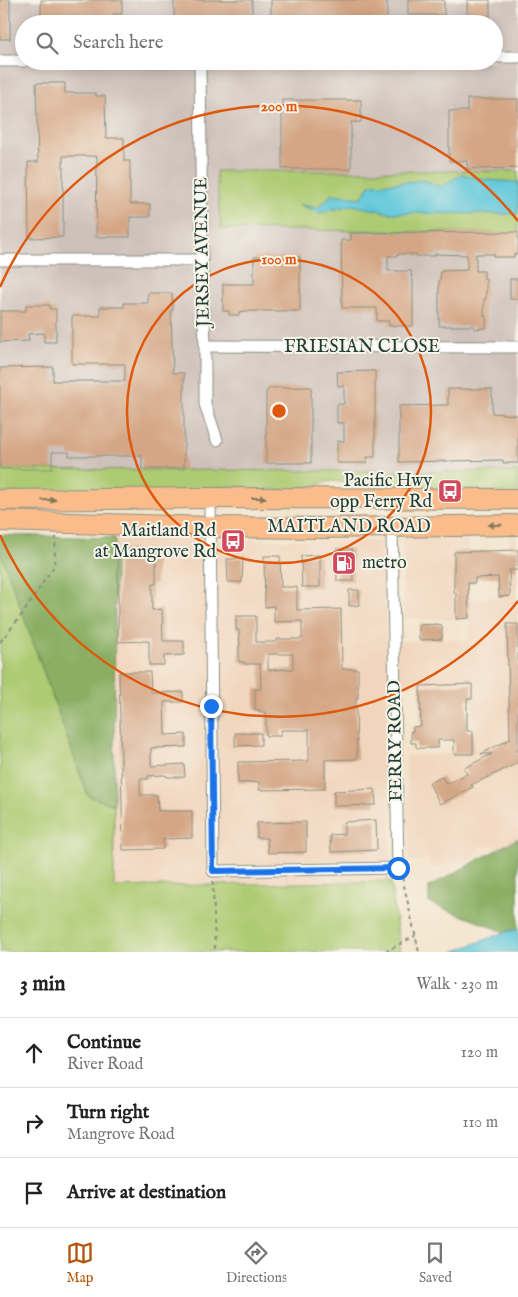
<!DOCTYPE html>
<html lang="en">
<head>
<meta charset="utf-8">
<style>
	body { margin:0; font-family:"IM FELL English",serif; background:#f6f6f6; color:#222 }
	.stop { position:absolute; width:15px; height:15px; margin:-11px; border:4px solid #1a73e8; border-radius:50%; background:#fff }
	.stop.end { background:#1a73e8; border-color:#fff; box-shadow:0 1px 5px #0008 }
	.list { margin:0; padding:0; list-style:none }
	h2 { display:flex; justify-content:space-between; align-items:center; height:65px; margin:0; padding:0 20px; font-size:21px }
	h2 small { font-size:16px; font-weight:400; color:#767676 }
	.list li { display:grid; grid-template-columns:32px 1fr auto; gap:15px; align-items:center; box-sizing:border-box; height:70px; padding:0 20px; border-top:1px solid #e0e0e0 }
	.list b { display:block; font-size:19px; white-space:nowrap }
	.list p { margin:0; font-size:16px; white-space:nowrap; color:#767676 }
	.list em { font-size:16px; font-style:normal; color:#767676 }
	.icon { flex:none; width:28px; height:28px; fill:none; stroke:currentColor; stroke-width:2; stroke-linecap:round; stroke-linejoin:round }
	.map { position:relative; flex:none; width:518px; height:952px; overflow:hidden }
	.search { position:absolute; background:#fff; box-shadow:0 2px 12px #0003; left:15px; right:15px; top:15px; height:55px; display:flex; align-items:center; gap:12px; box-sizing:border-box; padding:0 18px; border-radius:28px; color:#767676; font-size:19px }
	.sheet { height:275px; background:#fff }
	nav { display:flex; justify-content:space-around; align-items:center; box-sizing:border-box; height:70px; border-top:1px solid #e0e0e0; background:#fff; font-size:14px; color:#767676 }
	nav a { display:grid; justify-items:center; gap:2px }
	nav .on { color:#b45309 }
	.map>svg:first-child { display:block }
	.built { fill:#f1d5bd }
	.industrial { fill:#cec1ba; fill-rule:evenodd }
	.green { fill:#adcb72; stroke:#668453 }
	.forest { fill:#8aaf64; stroke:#54764c }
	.water { fill:#5ec7da; stroke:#3e8287 }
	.building { fill:#d4a685; fill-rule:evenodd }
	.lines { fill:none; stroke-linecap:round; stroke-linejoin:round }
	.street-casing { stroke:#899080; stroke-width:13 }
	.highway-casing { stroke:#899080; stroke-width:22 }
	.path { stroke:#899080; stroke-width:2; stroke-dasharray:4 4; stroke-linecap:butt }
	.street { stroke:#fff; stroke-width:11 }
	.highway { stroke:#fabc8b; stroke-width:20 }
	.oneway { fill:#82765b }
	.route { stroke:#1a73e8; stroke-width:6 }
	.ring { fill:none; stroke:#de580e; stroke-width:2.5 }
	.labels { text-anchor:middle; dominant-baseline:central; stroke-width:4; stroke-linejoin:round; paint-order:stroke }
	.street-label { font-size:18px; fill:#1f3d34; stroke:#f7f3e8 }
	.poi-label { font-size:18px; fill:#1f3d34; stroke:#f7f3e8; text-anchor:end }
	.centre { fill:#de580e; stroke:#f7f3e8; stroke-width:2.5 }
	.ring-label { font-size:15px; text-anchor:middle; font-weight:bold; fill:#de580e; stroke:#f7f3e8; stroke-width:4; stroke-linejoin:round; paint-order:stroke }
</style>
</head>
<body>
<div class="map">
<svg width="518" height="952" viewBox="0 0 518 952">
	<rect width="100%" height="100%" fill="#f7f3e8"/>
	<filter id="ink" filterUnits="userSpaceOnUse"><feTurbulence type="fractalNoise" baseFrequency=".02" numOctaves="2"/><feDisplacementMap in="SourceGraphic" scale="10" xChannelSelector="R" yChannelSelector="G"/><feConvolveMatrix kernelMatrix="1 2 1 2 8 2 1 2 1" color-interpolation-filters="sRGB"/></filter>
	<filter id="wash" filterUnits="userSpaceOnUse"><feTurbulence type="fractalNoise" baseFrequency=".0096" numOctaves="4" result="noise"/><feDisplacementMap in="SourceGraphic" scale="20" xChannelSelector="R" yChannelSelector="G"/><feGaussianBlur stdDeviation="1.12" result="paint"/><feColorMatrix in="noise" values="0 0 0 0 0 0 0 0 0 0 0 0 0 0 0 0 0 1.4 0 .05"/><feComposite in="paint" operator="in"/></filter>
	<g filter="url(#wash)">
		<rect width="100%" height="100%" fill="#f3e3cb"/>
		<polygon class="built" points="508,536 518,536 518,840 498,850 494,846 481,847 473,859 432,868 428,859 409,862 406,756 474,753 472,684 387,685 391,881 114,887 115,538 382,541 387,642 470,639 469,619 404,619 402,538 468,537 470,599 511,596"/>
		<path class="industrial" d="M0,0H518V171H216L518,233V472L0,469ZM24,24H494V61H24Z"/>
		<g class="green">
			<polygon points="216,171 518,171 518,233 221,229"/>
			<polygon points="0,469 518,472 518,493 384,489 366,485 331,481 296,490 259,490 233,486 216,488 202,494 0,493"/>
			<polygon points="0,550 88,795 114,805 114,887 391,881 400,952 0,952"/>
		</g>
		<g class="forest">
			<polygon points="0,535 115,538 114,805 88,796 0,550"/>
			<polygon points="518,838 518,929 505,932 429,903 429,887"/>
		</g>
		<g class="water">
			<polygon points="462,174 487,180 518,182 518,214 390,213 352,205 320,213 298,204 317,208 333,194 361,198 371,184 396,183 424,180 441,187"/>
			<polygon points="518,929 518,952 453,952 505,932"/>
		</g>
		<g id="blocks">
			<g class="building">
				<rect x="0" y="0" width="10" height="39"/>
				<polygon points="41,0 122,0 122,14 113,14 113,24 41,24"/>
				<polygon points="174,0 252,0 252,24 191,24 191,22 174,22"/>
				<polygon points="271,0 387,0 387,20 385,20 385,24 271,24"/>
				<rect x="408" y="0" width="36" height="15"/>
				<rect x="467" y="0" width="23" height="18"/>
				<polygon points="36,83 65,83 65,93 96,93 96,96 105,96 106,138 124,138 124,161 130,161 130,204 150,204 150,217 130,217 130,237 96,237 97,156 63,156 63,237 29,238 28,162 38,162"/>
				<polygon points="467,99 518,99 518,168 467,169 467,161 449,161 449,111 467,111"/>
				<polygon points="282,100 361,100 361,122 351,122 351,169 282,169"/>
				<polygon points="518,232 518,254 514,254 514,257 494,257 494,254 476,254 476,271 484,271 484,279 486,279 486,299 484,299 484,316 486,316 486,328 474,329 474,326 439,326 439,280 440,280 441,271 467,270 467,255 466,255 435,254 435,256 416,256 416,254 398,254 398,256 388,256 388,271 411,271 412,280 413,280 413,326 389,326 389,321 377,321 377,308 342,308 341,240 351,240 351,233"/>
				<polygon points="254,257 300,257 300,311 245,311 239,312 239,315 229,315 229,311 223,311 223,284 254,284"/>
				<rect x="510" y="279" width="8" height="20"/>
				<polygon points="148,293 172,293 173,310 171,310 173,373 184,373 184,469 142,469 142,456 69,456 69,452 52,452 52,469 0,469 0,368 53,367 53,381 125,381 125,364 72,364 72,316 100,316 100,307 124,307 124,303 148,303"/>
				<polygon points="26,305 50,305 50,309 56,309 56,342 44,342 44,333 28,334 29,341 0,342 0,311 26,311"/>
				<polygon points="375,371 375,457 367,457 367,463 337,463 337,441 344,441 344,423 337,423 337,404 344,404 344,386 338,386 337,372"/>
				<polygon points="311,387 311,463 266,463 266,392 270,388"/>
				<polygon points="448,389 492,389 492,413 518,415 518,463 503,463 503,460 399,462 399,406 448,405"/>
				<polygon points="336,549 352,549 353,581 337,581"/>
				<polygon points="118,550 152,550 152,552 156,552 156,584 152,584 152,610 162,609 163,641 184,641 184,655 164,656 164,665 149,665 149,641 118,642"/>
				<polygon points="518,550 518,570 509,570 510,596 499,597 498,577 475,578 475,583 468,583 469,618 456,619 456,593 454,593 454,552"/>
				<polygon points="320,555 320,587 302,587 301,556"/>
				<path d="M264,556H280L281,587H297V610L341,609L342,669H358V698H356L357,759L325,760V789L259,790V782L238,783V762L309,761V730H281V736H266V712H259L260,710H255V689H261L260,664H244V662H239V646H240L239,630H236V616H256V642H277V639H302V621L274,622V606L265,607ZM268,654H293V669L268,670Z"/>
				<polygon points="235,558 243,558 242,582 228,582 227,559 235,559"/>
				<polygon points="349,590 359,590 359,605 349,606"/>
				<polygon points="437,624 442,625 442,639 419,640 419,625"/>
				<polygon points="507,624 518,624 518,763 471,785 473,787 440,804 429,783 442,777 446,784 467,774 464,768 492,754 481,754 510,739"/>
				<polygon points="119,672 150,672 151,693 183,692 183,702 164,702 165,735 186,734 186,747 151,748 151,766 184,764 185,777 167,777 167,776 164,775 148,776 148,779 140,779 140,795 157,795 158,811 192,811 192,838 163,839 163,849 123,850"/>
				<polygon points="472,684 472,699 467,699 467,731 473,731 473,754 454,754 454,740 438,740 438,747 436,748 418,748 416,747 416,743 411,743 411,731 413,731 413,727 421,726 420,686"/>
				<polygon points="235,733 261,733 261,745 235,746"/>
				<polygon points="375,789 376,805 334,806 334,791"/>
				<polygon points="376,820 377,850 331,852 330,835 344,834 344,822"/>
				<polygon points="306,822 306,852 268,853 267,838 257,838 257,823"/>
			</g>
		</g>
	</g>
	<g filter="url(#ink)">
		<use href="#blocks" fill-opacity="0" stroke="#899080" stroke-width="1"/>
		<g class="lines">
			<defs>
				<g id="street">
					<polyline points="494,57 518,57"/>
					<polyline points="0,61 24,61"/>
					<polyline points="200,61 202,260 205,346 205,404 217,440"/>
					<polyline points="0,260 202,260"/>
					<polyline points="205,346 518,347"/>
					<polyline points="210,498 213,871 398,868 392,527"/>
				</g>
				<g id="highway">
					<polyline points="0,500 210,498 518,499"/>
					<polyline points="0,521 210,527 324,528 518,525"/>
				</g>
			</defs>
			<use href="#street" class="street-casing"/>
			<use href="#highway" class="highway-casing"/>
			<g class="path">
				<polyline points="0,642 24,612 54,566 56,537"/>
				<polyline points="402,877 419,952"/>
				<polyline points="213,881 215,952"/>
				<polyline points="385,952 415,936"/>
			</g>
			<use href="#street" class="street"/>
			<use href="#highway" class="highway"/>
		</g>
		<defs><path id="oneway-solid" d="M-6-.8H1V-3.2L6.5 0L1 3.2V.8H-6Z" transform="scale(1.25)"/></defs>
		<g class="oneway">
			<use href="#oneway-solid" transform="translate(259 498)"/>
			<use href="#oneway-solid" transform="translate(49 500) rotate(-1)"/>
			<use href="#oneway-solid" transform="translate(495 525) rotate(179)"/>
		</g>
	</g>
	<g class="lines" filter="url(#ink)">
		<polyline class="route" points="211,706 213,871 398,868"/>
	</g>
	<g class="ring">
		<circle cx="279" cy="411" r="152"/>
		<path d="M518 601A305 305 0 0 1 0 535M0 287A305 305 0 0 1 518 221"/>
	</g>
	<defs>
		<symbol id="bus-square" viewBox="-11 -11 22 22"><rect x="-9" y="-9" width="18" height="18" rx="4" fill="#d1495b" stroke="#f7f3e8"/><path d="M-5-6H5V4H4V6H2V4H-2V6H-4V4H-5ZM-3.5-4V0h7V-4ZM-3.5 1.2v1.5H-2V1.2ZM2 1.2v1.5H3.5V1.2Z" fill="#fff"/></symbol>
		<symbol id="fuel-square" viewBox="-11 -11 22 22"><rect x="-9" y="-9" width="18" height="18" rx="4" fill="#d1495b" stroke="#f7f3e8"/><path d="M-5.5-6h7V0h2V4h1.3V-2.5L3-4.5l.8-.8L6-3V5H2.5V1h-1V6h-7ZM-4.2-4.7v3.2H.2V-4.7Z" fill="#fff"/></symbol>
	</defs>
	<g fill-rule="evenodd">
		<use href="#bus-square" x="436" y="477" width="28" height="28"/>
		<use href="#bus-square" x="219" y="527" width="28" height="28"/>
		<use href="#fuel-square" x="330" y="549" width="28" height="28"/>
	</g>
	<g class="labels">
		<g class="street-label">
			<text transform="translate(203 252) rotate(-91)">JERSEY AVENUE</text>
			<text x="362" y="347">FRIESIAN CLOSE</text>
			<text x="349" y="527">MAITLAND ROAD</text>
			<text transform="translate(396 741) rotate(-91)">FERRY ROAD</text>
		</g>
		<g class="poi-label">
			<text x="432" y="481">Pacific Hwy<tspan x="432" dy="21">opp Ferry Rd</tspan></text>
			<text x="216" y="531">Maitland Rd<tspan x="216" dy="21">at Mangrove Rd</tspan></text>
			<text x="362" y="563" text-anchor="start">metro</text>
		</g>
	</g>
	<circle cx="279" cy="411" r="8" class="centre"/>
	<g class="ring-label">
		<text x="279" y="111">200 m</text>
		<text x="279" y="264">100 m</text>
	</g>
</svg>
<div class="stop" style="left:398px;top:868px"></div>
<div class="stop end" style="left:211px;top:706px"></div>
<div class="search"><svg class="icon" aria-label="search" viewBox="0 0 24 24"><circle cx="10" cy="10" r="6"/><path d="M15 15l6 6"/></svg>Search here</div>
</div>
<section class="sheet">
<h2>3 min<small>Walk · 230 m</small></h2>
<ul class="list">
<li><svg class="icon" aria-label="ahead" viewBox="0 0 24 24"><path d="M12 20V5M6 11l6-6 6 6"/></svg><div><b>Continue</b><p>River Road</p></div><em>120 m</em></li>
<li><svg class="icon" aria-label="right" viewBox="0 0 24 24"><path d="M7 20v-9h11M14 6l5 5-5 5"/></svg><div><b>Turn right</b><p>Mangrove Road</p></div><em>110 m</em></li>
<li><svg class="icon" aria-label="arrive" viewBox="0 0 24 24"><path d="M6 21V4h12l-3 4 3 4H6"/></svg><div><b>Arrive at destination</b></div></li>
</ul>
</section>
<nav>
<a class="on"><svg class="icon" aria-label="map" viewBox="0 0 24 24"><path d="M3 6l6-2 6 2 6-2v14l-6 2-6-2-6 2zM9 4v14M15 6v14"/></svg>Map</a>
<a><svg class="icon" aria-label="directions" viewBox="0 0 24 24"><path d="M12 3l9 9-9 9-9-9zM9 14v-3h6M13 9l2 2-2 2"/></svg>Directions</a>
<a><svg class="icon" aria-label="saved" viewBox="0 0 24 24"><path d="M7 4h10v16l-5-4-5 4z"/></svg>Saved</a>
</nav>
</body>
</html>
